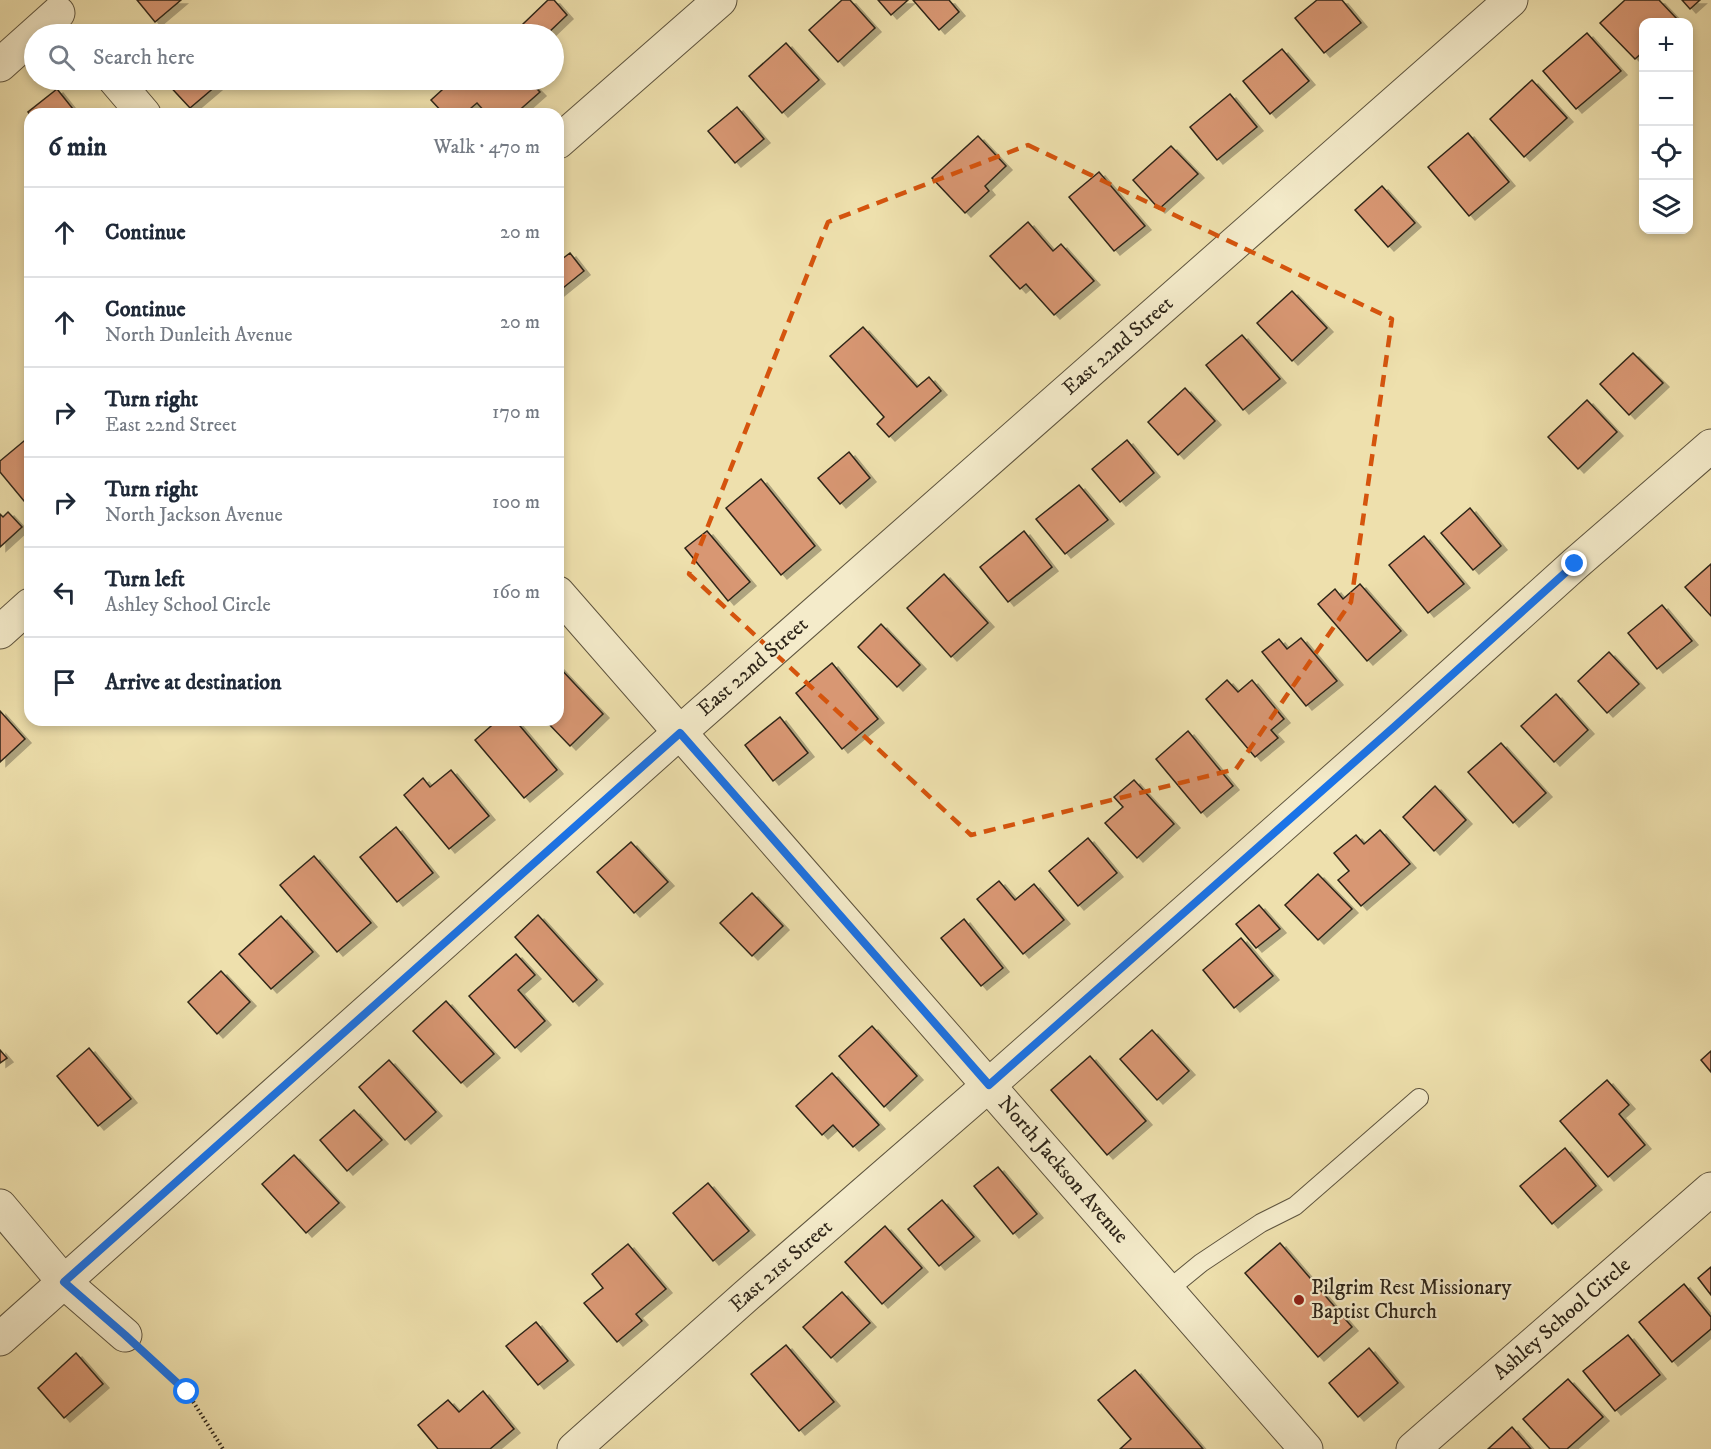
<!DOCTYPE html>
<html lang="en">
<head>
<meta charset="utf-8">
<style>
	body { margin:0; font-family:"IM FELL DW Pica",serif; background:#f2f2f3; color:#1f2937 }
	.controls { position:absolute; right:18px; top:18px; display:grid; overflow:hidden; border-radius:12px; box-shadow:0 3px 9px #0003 }
	.controls button { width:54px; height:54px; display:grid; place-items:center; padding:0; border:0; border-bottom:2px solid #e0e1e3; background:#fff; color:#1f2937; font:30px sans-serif }
	.stop { position:absolute; width:18px; height:18px; margin:-14px; border:4px solid #1a73e8; border-radius:50%; background:#fff }
	.stop.end { background:#1a73e8; border-color:#fff; box-shadow:0 2px 6px #0008 }
	.list { margin:0; padding:0; list-style:none }
	h2 { display:flex; justify-content:space-between; align-items:center; height:78px; margin:0; padding:0 24px; font-size:26px }
	h2 small { font-size:20px; font-weight:400; color:#747a83 }
	.list li { display:grid; grid-template-columns:39px 1fr auto; gap:18px; align-items:center; box-sizing:border-box; height:90px; padding:0 24px; border-top:2px solid #e0e1e3 }
	.list b { display:block; font-size:22px; white-space:nowrap }
	.list p { margin:0; font-size:20px; white-space:nowrap; color:#747a83 }
	.list em { font-size:20px; font-style:normal; color:#747a83 }
	.icon { flex:none; width:33px; height:33px; fill:none; stroke:currentColor; stroke-width:2; stroke-linecap:round; stroke-linejoin:round }
	.map { position:relative; flex:none; width:1711px; height:1449px; overflow:hidden }
	.search { position:absolute; background:#fff; box-shadow:0 3px 9px #0003; left:24px; top:24px; width:540px; height:66px; display:flex; align-items:center; gap:15px; box-sizing:border-box; padding:0 21px; border-radius:33px; color:#747a83; font-size:22px }
	.panel { position:absolute; background:#fff; box-shadow:0 3px 9px #0003; left:24px; top:108px; width:540px; height:618px; border-radius:18px }
	.map>svg:first-child { display:block }
	.building { fill:#d89773; stroke:#2e2519; stroke-width:1.5; filter:url(#shadow) }
	.lines { fill:none; stroke-linecap:round; stroke-linejoin:round }
	.lane-casing { stroke:#5e543e; stroke-width:20 }
	.street-casing { stroke:#5e543e; stroke-width:35 }
	.path { stroke:#2e2519; stroke-width:4; stroke-dasharray:1.5 3; stroke-linecap:butt }
	.lane { stroke:#f4ebca; stroke-width:18 }
	.street { stroke:#f4ebca; stroke-width:33 }
	.route { stroke:#1a73e8; stroke-width:8 }
	.marked { fill:none; stroke:#d5540d; stroke-width:4.5; stroke-dasharray:12 8; stroke-linejoin:round }
	.poi-dot { fill:#8f2418; stroke:#f4ebca; stroke-width:2 }
	.labels { text-anchor:middle; dominant-baseline:central; stroke-width:4.5; stroke-linejoin:round; paint-order:stroke }
	.street-label { font-size:21px; fill:#2e2519; stroke:#f4ebca }
	.poi-label { font-size:21px; fill:#2e2519; stroke:#f4ebca; text-anchor:start }
</style>
</head>
<body>
<div class="map">
<svg width="1711" height="1449" viewBox="0 0 1711 1449">
	<defs>
		<filter id="shadow"><feDropShadow dx="6" dy="4" stdDeviation="0" flood-color="#0004"/></filter>
	</defs>
	<rect width="100%" height="100%" fill="#eee0ad"/>
	<filter id="stains"><feTurbulence type="fractalNoise" baseFrequency=".00333" numOctaves="4"/><feColorMatrix values="0 0 0 0 .2 0 0 0 0 .09 0 0 0 0 .02 0 0 0 .5 -.17"/></filter>
	<radialGradient id="worn" r=".72"><stop offset=".6" stop-color="#630" stop-opacity="0"/><stop offset="1" stop-color="#630" stop-opacity=".3"/></radialGradient>
	<g class="building">
		<polygon points="137,0 181,0 155,22"/>
		<polygon points="548,0 554,0 567,15 547,34 533,34 523,24"/>
		<polygon points="842,0 850,0 875,28 838,62 809,30"/>
		<polygon points="878,0 908,0 891,15"/>
		<polygon points="913,0 949,0 959,12 939,30"/>
		<polygon points="1317,0 1342,0 1361,23 1324,53 1295,18"/>
		<polygon points="1625,0 1659,0 1677,19 1674,22 1644,22 1644,51 1635,59 1600,23"/>
		<polygon points="1682,0 1700,0 1690,9"/>
		<polygon points="1587,33 1621,71 1576,109 1543,71"/>
		<polygon points="786,43 819,80 782,113 749,76"/>
		<polygon points="1282,49 1309,81 1270,114 1243,81"/>
		<polygon points="164,80 223,80 190,108"/>
		<polygon points="453,80 528,80 540,92 515,114 487,114 477,103 464,114 444,114 431,100"/>
		<polygon points="1532,80 1567,118 1524,157 1490,119"/>
		<polygon points="57,89 77,114 30,115 28,112"/>
		<polygon points="1230,94 1257,127 1217,160 1190,127"/>
		<polygon points="737,107 764,139 735,163 708,131"/>
		<polygon points="1468,133 1509,182 1469,216 1428,167"/>
		<polygon points="978,136 1006,166 985,186 989,191 965,213 932,178"/>
		<polygon points="1171,146 1198,174 1159,209 1133,180"/>
		<polygon points="1099,172 1145,226 1114,251 1069,197"/>
		<polygon points="1382,186 1415,223 1388,247 1355,210"/>
		<polygon points="1028,222 1053,251 1061,244 1094,281 1054,315 1026,284 1020,289 990,256"/>
		<polygon points="570,253 584,271 558,292 558,262"/>
		<polygon points="1292,291 1327,328 1292,361 1257,323"/>
		<polygon points="863,327 917,387 929,377 941,391 889,437 877,424 884,417 830,356"/>
		<polygon points="1242,335 1280,379 1243,410 1206,365"/>
		<polygon points="1633,353 1663,383 1629,415 1600,384"/>
		<polygon points="1185,388 1215,421 1178,455 1148,422"/>
		<polygon points="1587,400 1617,432 1578,469 1548,437"/>
		<polygon points="30,436 30,496 24,501 0,472 0,461"/>
		<polygon points="1127,440 1154,473 1120,502 1092,469"/>
		<polygon points="849,452 870,478 840,504 818,478"/>
		<polygon points="761,479 815,546 781,575 726,508"/>
		<polygon points="1079,485 1108,520 1065,554 1036,519"/>
		<polygon points="1470,508 1501,546 1473,570 1441,533"/>
		<polygon points="8,512 22,527 0,547 0,514 3,517"/>
		<polygon points="707,531 750,582 728,601 685,548"/>
		<polygon points="1024,531 1052,567 1008,602 980,567"/>
		<polygon points="1424,536 1464,584 1428,613 1389,565"/>
		<polygon points="1711,564 1711,616 1685,587"/>
		<polygon points="944,574 988,623 951,657 907,608"/>
		<polygon points="1360,584 1401,631 1367,661 1318,604 1335,589 1343,599"/>
		<polygon points="1662,605 1692,641 1657,669 1628,633"/>
		<polygon points="881,624 920,665 897,687 858,647"/>
		<polygon points="1301,638 1337,681 1306,706 1262,652 1279,639 1287,649"/>
		<polygon points="1609,652 1639,684 1607,713 1578,681"/>
		<polygon points="832,663 878,719 842,749 796,693"/>
		<polygon points="558,666 603,714 570,746 545,720 558,720"/>
		<polygon points="1227,680 1238,692 1252,680 1284,719 1271,730 1278,738 1255,757 1206,699"/>
		<polygon points="1556,694 1588,730 1554,762 1521,726"/>
		<polygon points="0,711 25,739 0,762"/>
		<polygon points="780,717 808,753 773,781 745,745"/>
		<polygon points="498,720 515,720 557,770 524,798 475,740"/>
		<polygon points="1188,731 1233,786 1201,813 1156,759"/>
		<polygon points="1501,743 1546,793 1513,823 1468,772"/>
		<polygon points="451,770 489,816 449,849 404,795 423,778 430,787"/>
		<polygon points="1134,780 1174,824 1137,858 1105,823 1123,807 1114,797"/>
		<polygon points="1435,786 1466,820 1434,851 1403,817"/>
		<polygon points="396,827 433,873 397,902 360,857"/>
		<polygon points="1380,830 1410,864 1361,906 1338,880 1349,871 1334,853 1356,835 1364,844"/>
		<polygon points="1088,838 1117,873 1078,906 1049,871"/>
		<polygon points="631,842 668,882 634,913 597,872"/>
		<polygon points="314,856 371,923 337,952 280,885"/>
		<polygon points="1318,874 1352,909 1318,940 1285,905"/>
		<polygon points="999,881 1015,900 1034,884 1064,920 1023,954 977,899"/>
		<polygon points="752,893 783,926 752,956 720,923"/>
		<polygon points="1259,905 1280,929 1256,948 1236,924"/>
		<polygon points="538,915 597,980 573,1002 515,937"/>
		<polygon points="281,916 313,952 271,989 239,954"/>
		<polygon points="964,919 1003,968 981,986 941,938"/>
		<polygon points="1241,938 1273,976 1234,1008 1203,970"/>
		<polygon points="516,954 535,975 518,990 545,1021 515,1048 469,996"/>
		<polygon points="221,971 250,1002 217,1034 188,1002"/>
		<polygon points="446,1001 494,1054 461,1083 413,1031"/>
		<polygon points="872,1026 917,1076 884,1107 839,1056"/>
		<polygon points="1152,1030 1189,1071 1157,1100 1120,1059"/>
		<polygon points="89,1048 131,1099 98,1126 57,1076"/>
		<polygon points="0,1050 7,1058 0,1063"/>
		<polygon points="1711,1051 1711,1072 1701,1060"/>
		<polygon points="1090,1056 1146,1121 1107,1155 1051,1090"/>
		<polygon points="389,1060 436,1112 405,1140 359,1087"/>
		<polygon points="832,1073 879,1125 853,1147 833,1125 822,1135 796,1106"/>
		<polygon points="1607,1080 1629,1105 1619,1114 1645,1145 1608,1177 1560,1121"/>
		<polygon points="354,1110 382,1140 347,1171 320,1140"/>
		<polygon points="1565,1148 1596,1186 1552,1224 1520,1186"/>
		<polygon points="294,1155 339,1203 306,1233 262,1184"/>
		<polygon points="998,1167 1037,1214 1013,1234 974,1186"/>
		<polygon points="708,1183 749,1231 713,1261 673,1213"/>
		<polygon points="942,1200 974,1237 939,1266 908,1229"/>
		<polygon points="885,1226 922,1268 882,1304 845,1262"/>
		<polygon points="1280,1243 1352,1327 1318,1357 1245,1273"/>
		<polygon points="628,1244 666,1289 636,1314 642,1321 617,1342 584,1303 603,1288 592,1274"/>
		<polygon points="1711,1267 1711,1295 1698,1278"/>
		<polygon points="1684,1284 1711,1317 1711,1329 1672,1362 1639,1322"/>
		<polygon points="842,1292 870,1323 831,1358 803,1327"/>
		<polygon points="536,1322 568,1361 538,1385 506,1346"/>
		<polygon points="1628,1335 1660,1375 1615,1411 1583,1371"/>
		<polygon points="786,1345 834,1402 799,1431 751,1374"/>
		<polygon points="1369,1348 1398,1383 1358,1417 1329,1383"/>
		<polygon points="76,1353 103,1384 64,1418 38,1388"/>
		<polygon points="1135,1370 1203,1449 1120,1449 1131,1439 1098,1400"/>
		<polygon points="1568,1379 1603,1417 1567,1449 1550,1449 1523,1419"/>
		<polygon points="483,1391 514,1429 490,1449 438,1449 418,1425 448,1400 459,1412"/>
		<polygon points="1512,1427 1531,1449 1488,1449"/>
	</g>
	<g class="lines">
		<defs>
			<polyline id="lane" points="1168,1290 1201,1263 1261,1223 1295,1206 1419,1098"/>
			<g id="street">
				<polyline points="0,65 58,13"/>
				<polyline points="115,80 144,114"/>
				<polyline points="558,142 720,0"/>
				<polyline points="558,593 1306,1449"/>
				<polyline points="0,632 30,605"/>
				<polyline points="0,1206 64,1282 125,1335"/>
				<polyline points="0,1339 679,733 1511,0"/>
				<polyline points="574,1449 747,1295 989,1085 1394,727 1575,564 1711,446"/>
				<polyline points="1413,1449 1711,1189"/>
			</g>
		</defs>
		<use href="#lane" class="lane-casing"/>
		<use href="#street" class="street-casing"/>
		<polyline class="path" points="149,1357 187,1392 223,1449"/>
		<use href="#lane" class="lane"/>
		<use href="#street" class="street"/>
	</g>
	<g class="lines">
		<polyline class="route" points="187,1392 125,1335 64,1282 680,733 989,1085 1394,727 1575,564"/>
	</g>
	<path class="marked" d="M1028,145L1392,319L1351,602L1236,769L971,835L689,574L828,222Z"/>
	<circle class="poi-dot" cx="1299" cy="1300" r="6"/>
	<g class="labels">
		<g class="street-label">
			<text transform="translate(1118 346) rotate(-41)">East 22nd Street</text>
			<text transform="translate(753 667) rotate(-41)">East 22nd Street</text>
			<text transform="translate(1063 1170) rotate(49)">North Jackson Avenue</text>
			<text transform="translate(781 1266) rotate(-41)">East 21st Street</text>
			<text transform="translate(1562 1319) rotate(-41)">Ashley School Circle</text>
		</g>
		<g class="poi-label">
			<text x="1311" y="1288">Pilgrim Rest Missionary<tspan x="1311" dy="24">Baptist Church</tspan></text>
		</g>
	</g>
	<rect width="100%" height="100%" filter="url(#stains)"/>
	<rect width="100%" height="100%" fill="url(#worn)"/>
</svg>
<div class="controls">
<button>+</button>
<button>−</button>
<button><svg class="icon" aria-label="locate" viewBox="0 0 24 24"><circle cx="12" cy="12" r="6"/><path d="M12 2v4M12 18v4M2 12h4M18 12h4"/></svg></button>
<button><svg class="icon" aria-label="layers" viewBox="0 0 24 24"><path d="M12 4l9 5-9 5-9-5zM3 14l9 5 9-5"/></svg></button>
</div>
<div class="stop" style="left:187px;top:1392px"></div>
<div class="stop end" style="left:1575px;top:564px"></div>
<div class="search"><svg class="icon" aria-label="search" viewBox="0 0 24 24"><circle cx="10" cy="10" r="6"/><path d="M15 15l6 6"/></svg>Search here</div>
<section class="panel">
<h2>6 min<small>Walk · 470 m</small></h2>
<ul class="list">
<li><svg class="icon" aria-label="ahead" viewBox="0 0 24 24"><path d="M12 20V5M6 11l6-6 6 6"/></svg><div><b>Continue</b></div><em>20 m</em></li>
<li><svg class="icon" aria-label="ahead" viewBox="0 0 24 24"><path d="M12 20V5M6 11l6-6 6 6"/></svg><div><b>Continue</b><p>North Dunleith Avenue</p></div><em>20 m</em></li>
<li><svg class="icon" aria-label="right" viewBox="0 0 24 24"><path d="M7 20v-9h11M14 6l5 5-5 5"/></svg><div><b>Turn right</b><p>East 22nd Street</p></div><em>170 m</em></li>
<li><svg class="icon" aria-label="right" viewBox="0 0 24 24"><path d="M7 20v-9h11M14 6l5 5-5 5"/></svg><div><b>Turn right</b><p>North Jackson Avenue</p></div><em>100 m</em></li>
<li><svg class="icon" aria-label="left" viewBox="0 0 24 24"><path d="M17 20v-9H6M10 6l-5 5 5 5"/></svg><div><b>Turn left</b><p>Ashley School Circle</p></div><em>160 m</em></li>
<li><svg class="icon" aria-label="arrive" viewBox="0 0 24 24"><path d="M6 21V4h12l-3 4 3 4H6"/></svg><div><b>Arrive at destination</b></div></li>
</ul>
</section>
</div>
</body>
</html>
